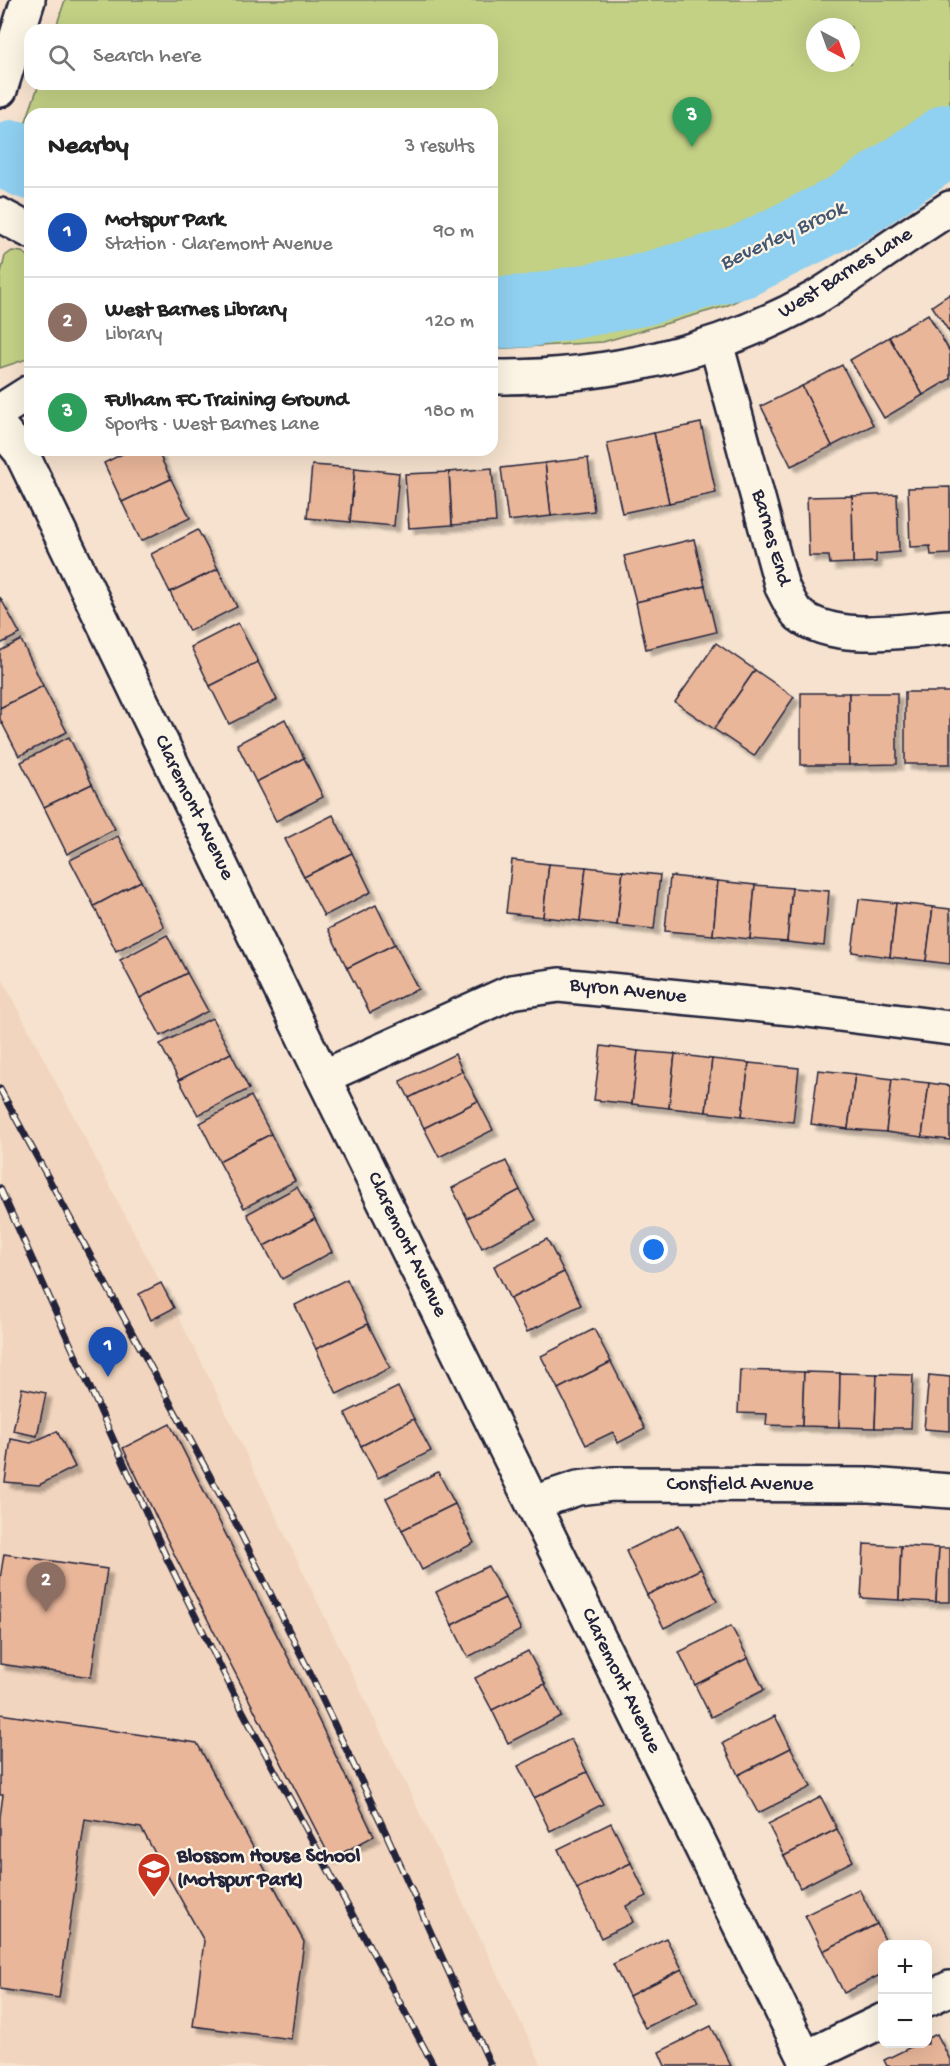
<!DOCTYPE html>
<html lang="en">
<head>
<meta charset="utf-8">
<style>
	body { margin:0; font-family:"Gochi Hand",sans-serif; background:#f6f6f6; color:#222 }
	.controls { position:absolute; right:18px; bottom:18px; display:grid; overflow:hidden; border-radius:12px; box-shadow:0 6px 24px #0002 }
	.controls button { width:54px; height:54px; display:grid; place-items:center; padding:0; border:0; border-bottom:2px solid #e0e0e0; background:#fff; color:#222; font:30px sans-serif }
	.compass { position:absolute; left:806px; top:18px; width:54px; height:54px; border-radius:50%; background:#fff; box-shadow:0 6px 24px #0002; rotate:139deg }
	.you { position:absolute; left:654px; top:1250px; width:21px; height:21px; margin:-15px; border:4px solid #fff; border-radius:50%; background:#1a73e8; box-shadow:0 0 0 9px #1a73e833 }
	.badge { display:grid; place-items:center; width:39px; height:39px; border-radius:50%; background:#b45309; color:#fff; font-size:20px; font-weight:700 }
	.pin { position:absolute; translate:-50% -50px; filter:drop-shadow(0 2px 3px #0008) }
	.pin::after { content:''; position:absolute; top:32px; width:21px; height:18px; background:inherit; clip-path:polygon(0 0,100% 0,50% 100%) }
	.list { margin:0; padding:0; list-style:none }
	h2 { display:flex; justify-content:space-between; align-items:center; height:78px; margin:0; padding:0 24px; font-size:26px }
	h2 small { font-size:20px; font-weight:400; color:#767676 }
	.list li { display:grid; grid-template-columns:39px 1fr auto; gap:18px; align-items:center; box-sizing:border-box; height:90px; padding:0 24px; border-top:2px solid #e0e0e0 }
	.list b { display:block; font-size:22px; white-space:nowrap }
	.list p { margin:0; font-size:20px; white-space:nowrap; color:#767676 }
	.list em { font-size:20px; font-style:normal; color:#767676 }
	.icon { flex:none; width:33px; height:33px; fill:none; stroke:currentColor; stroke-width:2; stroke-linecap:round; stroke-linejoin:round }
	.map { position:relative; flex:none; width:950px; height:2066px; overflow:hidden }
	.search { position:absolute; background:#fff; box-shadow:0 6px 24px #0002; left:24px; top:24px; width:474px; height:66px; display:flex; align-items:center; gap:15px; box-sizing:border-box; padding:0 21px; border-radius:18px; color:#767676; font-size:22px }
	.panel { position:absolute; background:#fff; box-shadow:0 6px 24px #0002; left:24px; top:108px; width:474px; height:348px; border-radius:18px }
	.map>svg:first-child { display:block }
	.built { fill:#f2d5be }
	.green { fill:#c3d185; stroke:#727a60; stroke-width:1.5; fill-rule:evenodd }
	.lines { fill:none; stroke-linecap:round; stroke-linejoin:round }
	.river { stroke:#90d0f1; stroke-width:72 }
	.building { fill:#e9b69a; stroke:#22223b; stroke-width:1.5; filter:url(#shadow) }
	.minor-casing { stroke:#22223b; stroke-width:38 }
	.tertiary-casing { stroke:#22223b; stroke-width:38 }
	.minor { stroke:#fcf5e5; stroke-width:33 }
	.tertiary { stroke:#fcf5e5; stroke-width:33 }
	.rail-casing { stroke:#22223b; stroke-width:7 }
	.rail { stroke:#fcf5e5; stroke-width:4.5; stroke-dasharray:14; stroke-linecap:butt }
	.labels { text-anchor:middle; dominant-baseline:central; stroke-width:4.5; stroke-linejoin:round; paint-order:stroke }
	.street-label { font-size:21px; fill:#22223b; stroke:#fcf5e5 }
	.poi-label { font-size:21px; font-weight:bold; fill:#22223b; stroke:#fcf5e5; text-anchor:start }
	.water-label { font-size:22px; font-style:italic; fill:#435672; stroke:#fcf5e5 }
</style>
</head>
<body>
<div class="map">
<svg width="950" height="2066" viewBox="0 0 950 2066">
	<defs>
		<filter id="shadow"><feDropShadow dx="5.5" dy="5.5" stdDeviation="1.5" flood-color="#0004"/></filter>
	</defs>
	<rect width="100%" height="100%" fill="#f6e2ce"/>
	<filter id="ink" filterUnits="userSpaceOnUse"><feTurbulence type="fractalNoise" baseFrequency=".0167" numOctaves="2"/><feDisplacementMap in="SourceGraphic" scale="12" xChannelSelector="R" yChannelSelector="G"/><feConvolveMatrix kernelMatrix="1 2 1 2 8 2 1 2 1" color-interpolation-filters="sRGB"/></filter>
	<g filter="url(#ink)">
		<polygon class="built" points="0,975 199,1357 542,2066 44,2066 0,2060"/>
		<g class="green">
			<path d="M65,0H950V179L834,253L726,306L603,342L492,349V114H30V194L9,183L6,178L39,84H492V30H55ZM815,27H851V63H815Z"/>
			<polygon points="12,251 22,252 30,257 30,358 0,368 0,277 5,256"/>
		</g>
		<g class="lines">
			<g class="river">
				<polyline points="13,156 30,164"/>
				<polyline points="492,313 529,311 641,290 741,262 849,208 950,139"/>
			</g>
		</g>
		<g class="building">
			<polygon points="950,294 950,333 932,306"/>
			<polygon points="928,314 950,352 950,379 923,395 889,337"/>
			<polygon points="889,337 923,395 884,418 850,360"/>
			<polygon points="842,365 873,425 832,446 802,386"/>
			<polygon points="802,386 832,446 791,466 761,406"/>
			<polygon points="701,423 716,493 669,503 654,433"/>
			<polygon points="654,433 669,503 622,513 607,443"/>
			<polygon points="130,450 157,450 171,479 122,502 104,463"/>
			<polygon points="588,458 594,511 551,516 545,463"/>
			<polygon points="545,463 551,516 508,521 501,468"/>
			<polygon points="312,465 355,468 350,522 307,518"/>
			<polygon points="355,468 399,473 394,526 350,522"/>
			<polygon points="492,468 496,522 452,525 449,472"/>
			<polygon points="449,472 452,525 409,528 405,474"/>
			<polygon points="171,479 190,518 141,541 122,502"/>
			<polygon points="950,487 950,554 931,555 930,546 910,547 908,488"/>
			<polygon points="897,494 899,552 876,554 876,562 853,563 852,496"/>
			<polygon points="852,496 853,563 830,564 829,556 809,556 807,497"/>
			<polygon points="198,530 218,569 170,592 151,554"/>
			<polygon points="694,539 705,586 636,602 624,556"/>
			<polygon points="218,569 237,607 189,631 170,592"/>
			<polygon points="705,586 716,632 646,649 636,602"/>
			<polygon points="0,597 20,634 0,644"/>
			<polygon points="238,623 258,662 210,686 191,647"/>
			<polygon points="21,640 43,686 0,708 0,651"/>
			<polygon points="716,643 755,670 714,729 675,702"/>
			<polygon points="258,662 277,700 229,724 210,686"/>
			<polygon points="755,670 794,697 754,756 714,729"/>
			<polygon points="43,686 67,732 19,756 0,719 0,708"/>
			<rect x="905" y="692" width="45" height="72"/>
			<rect x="801" y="693" width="48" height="72"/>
			<polygon points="849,693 897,693 897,764 849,765"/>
			<polygon points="285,719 304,758 256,782 237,744"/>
			<polygon points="69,737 92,784 44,807 21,762"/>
			<polygon points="304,758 323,797 276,821 256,782"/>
			<polygon points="92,784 115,829 67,854 44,807"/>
			<polygon points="333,815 352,853 304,877 285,839"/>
			<polygon points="118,836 141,881 94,906 70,860"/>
			<polygon points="352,853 371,892 324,916 304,877"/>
			<polygon points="512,860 549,864 543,917 506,913"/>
			<polygon points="549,864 586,867 580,921 543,917"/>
			<polygon points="586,867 623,871 617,925 580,921"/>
			<polygon points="623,871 660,875 654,929 617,925"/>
			<polygon points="670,876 718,881 713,935 665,931"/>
			<polygon points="141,881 164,927 116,951 94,906"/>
			<polygon points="718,881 755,885 750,939 713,935"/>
			<polygon points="755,885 792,888 787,942 750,939"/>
			<polygon points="792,888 829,891 824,946 787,942"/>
			<polygon points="859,899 896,903 890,957 852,952"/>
			<polygon points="896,903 933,907 926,961 890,957"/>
			<polygon points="376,905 395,944 347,968 328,929"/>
			<polygon points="933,907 950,909 950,964 926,961"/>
			<polygon points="167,935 187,973 140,998 120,960"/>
			<polygon points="395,944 418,989 370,1013 347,968"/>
			<polygon points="187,973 208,1011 161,1036 140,998"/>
			<polygon points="212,1018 231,1053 179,1080 160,1044"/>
			<polygon points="601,1046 638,1051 632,1104 594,1100"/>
			<polygon points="638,1051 675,1054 669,1108 632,1104"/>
			<polygon points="231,1053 249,1089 198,1115 179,1080"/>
			<polygon points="455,1054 462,1071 409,1098 400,1081"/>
			<polygon points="675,1054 712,1059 706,1112 669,1108"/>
			<polygon points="712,1059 749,1063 742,1116 706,1112"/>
			<polygon points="749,1063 799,1068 793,1122 742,1116"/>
			<polygon points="818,1070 855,1074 848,1129 811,1124"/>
			<polygon points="462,1071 478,1101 424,1128 409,1098"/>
			<polygon points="855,1074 892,1079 886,1132 848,1129"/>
			<polygon points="892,1079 929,1083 922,1137 886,1132"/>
			<polygon points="929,1083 950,1086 950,1140 922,1137"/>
			<polygon points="251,1096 271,1134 219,1161 200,1123"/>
			<polygon points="478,1101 493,1130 439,1157 424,1128"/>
			<polygon points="271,1134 295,1181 244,1208 219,1161"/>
			<polygon points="506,1161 520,1190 467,1218 452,1188"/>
			<polygon points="297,1187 315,1219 264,1246 247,1214"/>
			<polygon points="520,1190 536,1220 482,1248 467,1218"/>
			<polygon points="315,1219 332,1252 282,1279 264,1246"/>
			<polygon points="547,1239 564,1272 510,1299 494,1266"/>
			<polygon points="564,1272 581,1305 527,1332 510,1299"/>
			<polygon points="347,1279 368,1324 316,1349 295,1305"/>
			<polygon points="161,1283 174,1308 151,1320 139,1294"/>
			<polygon points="368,1324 390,1368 337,1394 316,1349"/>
			<polygon points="594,1329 611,1362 558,1389 541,1356"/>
			<polygon points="611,1362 645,1429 618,1443 613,1432 586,1445 558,1389"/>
			<polygon points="740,1370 804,1372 802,1426 766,1425 767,1414 738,1413"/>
			<polygon points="804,1372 840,1373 839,1427 802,1426"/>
			<polygon points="840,1373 877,1374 875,1428 839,1427"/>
			<polygon points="877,1374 913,1375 911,1428 875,1428"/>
			<polygon points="929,1375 950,1377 950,1431 924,1429"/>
			<polygon points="398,1387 414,1419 361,1446 345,1413"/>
			<polygon points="22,1388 46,1393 37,1436 13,1431"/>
			<polygon points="414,1419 431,1451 378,1478 361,1446"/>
			<polygon points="170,1424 298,1677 374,1836 331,1859 176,1558 123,1448"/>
			<polygon points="57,1431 75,1467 39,1485 5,1482 11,1439 31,1443"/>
			<polygon points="438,1472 455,1504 402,1530 386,1498"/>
			<polygon points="455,1504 474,1543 422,1570 402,1530"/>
			<polygon points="679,1525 701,1569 647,1595 626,1551"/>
			<polygon points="864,1544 901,1546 899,1600 861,1598"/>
			<polygon points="901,1546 939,1548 936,1602 899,1600"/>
			<polygon points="939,1548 950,1548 950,1602 936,1602"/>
			<polygon points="4,1554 107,1569 91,1677 0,1664 0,1579"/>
			<polygon points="488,1566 505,1598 452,1625 436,1592"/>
			<polygon points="701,1569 717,1601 664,1628 647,1595"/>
			<polygon points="505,1598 521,1630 468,1657 452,1625"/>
			<polygon points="731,1626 748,1658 695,1685 679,1652"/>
			<polygon points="528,1651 545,1684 492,1710 475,1678"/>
			<polygon points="748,1658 764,1690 711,1717 695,1685"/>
			<polygon points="545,1684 561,1716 508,1743 492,1710"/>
			<polygon points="0,1714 197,1743 304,1942 291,2039 193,2026 204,1941 141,1828 85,1819 59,1998 0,1989 0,1817 3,1795 0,1795"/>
			<polygon points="775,1716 791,1748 738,1775 723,1743"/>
			<polygon points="571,1739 587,1772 534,1798 518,1766"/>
			<polygon points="791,1748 811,1787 758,1813 738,1775"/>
			<polygon points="587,1772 603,1804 550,1831 534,1798"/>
			<polygon points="821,1797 837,1829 784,1856 768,1824"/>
			<polygon points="611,1823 631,1863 577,1889 558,1849"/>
			<polygon points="837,1829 853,1861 800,1888 784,1856"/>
			<polygon points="631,1863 647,1896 626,1906 633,1922 601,1938 577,1889"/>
			<polygon points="859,1889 877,1924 823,1951 805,1915"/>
			<polygon points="877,1924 887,1944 882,1944 882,1974 844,1993 823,1951"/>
			<polygon points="666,1938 682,1969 629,1996 613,1964"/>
			<polygon points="682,1969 698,2002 645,2028 629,1996"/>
			<polygon points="711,2026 731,2066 665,2066 659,2052"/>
			<polygon points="937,2034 950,2060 950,2066 887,2066 884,2060 917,2044 928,2044 928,2038"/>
		</g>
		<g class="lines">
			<defs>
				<g id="minor">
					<polyline points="0,215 30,231"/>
					<path d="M716,343L782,587C787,596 792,609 799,615C836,644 906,630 950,627"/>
					<path d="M492,377C602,378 716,354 813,299C829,290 844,279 859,269C889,248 919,228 950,208"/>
					<polyline points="0,411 30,392"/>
					<polyline points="323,1077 511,992 559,985 791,1008 950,1028"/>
					<polyline points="533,1503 578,1488 612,1484 870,1485 950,1491"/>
					<polyline points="928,1999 950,1988"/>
					<polyline points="805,2058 882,2021"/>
				</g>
				<g id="tertiary">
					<polyline points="0,90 28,0"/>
					<polyline points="0,427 21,452 323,1077 809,2066"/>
				</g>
			</defs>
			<use href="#minor" class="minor-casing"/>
			<use href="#tertiary" class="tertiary-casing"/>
			<use href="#minor" class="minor"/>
			<use href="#tertiary" class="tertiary"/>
			<defs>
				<g id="rail">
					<polyline points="0,1089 237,1526 310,1673 385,1831 491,2066"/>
					<polyline points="0,1188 168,1561 241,1708 434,2066"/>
				</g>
			</defs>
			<use href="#rail" class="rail-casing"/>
			<use href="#rail" class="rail"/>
		</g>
	</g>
	<defs>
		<symbol id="school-pin" viewBox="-11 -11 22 30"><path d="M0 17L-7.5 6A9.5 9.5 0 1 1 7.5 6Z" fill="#c8321e" stroke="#fcf5e5"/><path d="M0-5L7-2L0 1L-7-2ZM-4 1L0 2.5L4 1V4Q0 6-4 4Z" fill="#fff"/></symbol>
	</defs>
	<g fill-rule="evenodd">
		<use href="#school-pin" x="135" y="1850" width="38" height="52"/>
	</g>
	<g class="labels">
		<g class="street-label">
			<text transform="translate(846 274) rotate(-32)">West Barnes Lane</text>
			<text transform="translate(770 538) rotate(74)">Barnes End</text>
			<text transform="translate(193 808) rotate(64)">Claremont Avenue</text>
			<text transform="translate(628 992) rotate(6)">Byron Avenue</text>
			<text transform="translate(406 1245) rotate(64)">Claremont Avenue</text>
			<text x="740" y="1485">Consfield Avenue</text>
			<text transform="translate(620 1681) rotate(64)">Claremont Avenue</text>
		</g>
		<g class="poi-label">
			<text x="177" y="1857">Blossom House School<tspan x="177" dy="24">(Motspur Park)</tspan></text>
		</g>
		<g class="water-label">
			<text transform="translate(783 237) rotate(-25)">Beverley Brook</text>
		</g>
	</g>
</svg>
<div class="controls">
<button>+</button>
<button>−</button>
</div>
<svg class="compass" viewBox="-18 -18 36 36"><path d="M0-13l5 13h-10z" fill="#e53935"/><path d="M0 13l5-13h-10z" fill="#767676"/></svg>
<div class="you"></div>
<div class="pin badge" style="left:108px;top:1377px;background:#1a4fb4">1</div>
<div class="pin badge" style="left:46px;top:1612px;background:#8d6e63">2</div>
<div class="pin badge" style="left:692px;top:147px;background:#2e9e5b">3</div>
<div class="search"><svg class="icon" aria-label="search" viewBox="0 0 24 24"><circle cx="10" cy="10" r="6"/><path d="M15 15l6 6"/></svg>Search here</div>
<section class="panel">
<h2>Nearby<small>3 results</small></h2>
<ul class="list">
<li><span class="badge" style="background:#1a4fb4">1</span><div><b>Motspur Park</b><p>Station · Claremont Avenue</p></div><em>90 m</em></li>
<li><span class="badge" style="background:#8d6e63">2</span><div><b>West Barnes Library</b><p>Library</p></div><em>120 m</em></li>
<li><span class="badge" style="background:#2e9e5b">3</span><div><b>Fulham FC Training Ground</b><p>Sports · West Barnes Lane</p></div><em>180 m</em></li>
</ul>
</section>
</div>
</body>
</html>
